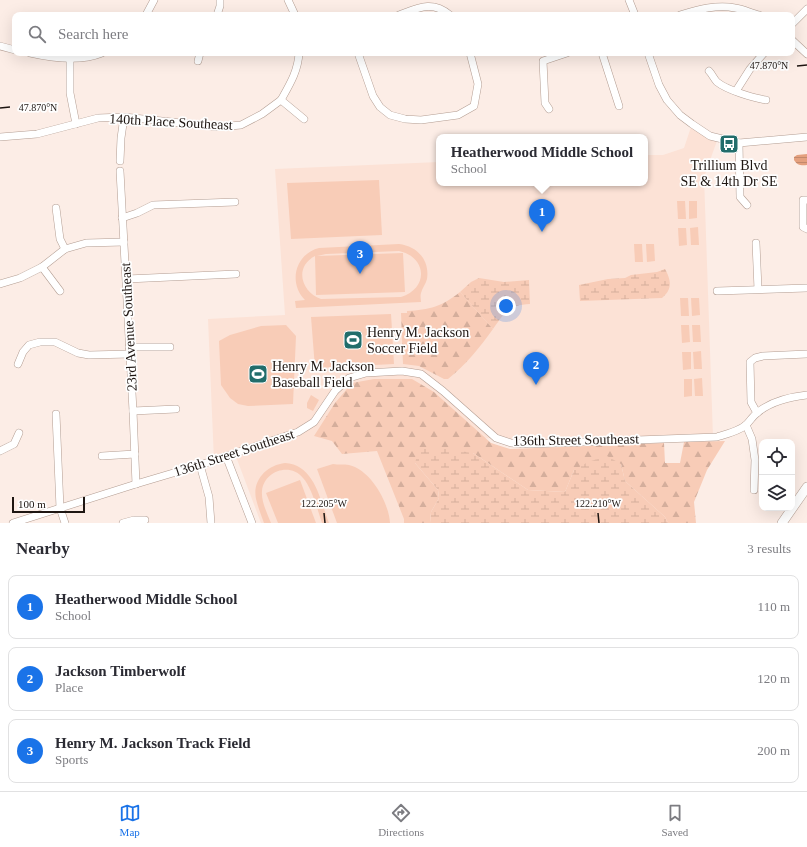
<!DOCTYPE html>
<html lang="en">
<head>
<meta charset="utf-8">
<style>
	body { margin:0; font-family:"Times New Roman",serif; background:#f2f2f3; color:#2b2b33 }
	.controls { position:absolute; right:12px; bottom:12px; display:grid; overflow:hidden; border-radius:8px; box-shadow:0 4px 16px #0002 }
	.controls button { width:36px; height:36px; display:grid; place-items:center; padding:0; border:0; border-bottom:1px solid #e1e1e2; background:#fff; color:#2b2b33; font:20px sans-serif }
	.scale { position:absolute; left:12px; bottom:10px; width:73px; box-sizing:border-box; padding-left:4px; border:2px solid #1e1612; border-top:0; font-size:11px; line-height:14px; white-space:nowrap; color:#1e1612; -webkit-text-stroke:3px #fefefe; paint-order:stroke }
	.you { position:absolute; left:506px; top:306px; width:14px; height:14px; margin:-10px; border:3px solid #fff; border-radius:50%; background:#1a73e8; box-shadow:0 0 0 6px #1a73e833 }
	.badge { display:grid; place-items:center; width:26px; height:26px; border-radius:50%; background:#1a73e8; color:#fff; font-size:13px; font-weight:700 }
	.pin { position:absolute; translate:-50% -33px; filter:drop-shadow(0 1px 2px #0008) }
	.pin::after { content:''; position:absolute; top:21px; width:14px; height:12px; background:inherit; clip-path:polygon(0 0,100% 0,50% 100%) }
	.popup { position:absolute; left:436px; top:134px; width:212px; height:52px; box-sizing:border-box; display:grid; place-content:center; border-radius:8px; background:#fff; filter:drop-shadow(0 1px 3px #0005); font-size:13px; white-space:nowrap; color:#7c7c81 }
	.popup b { font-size:15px; color:#2b2b33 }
	.popup::after { content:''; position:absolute; left:50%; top:100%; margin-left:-8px; border:8px solid transparent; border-top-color:#fff }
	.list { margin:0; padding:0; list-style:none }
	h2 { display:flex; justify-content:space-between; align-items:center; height:52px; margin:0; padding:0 16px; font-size:17px }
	h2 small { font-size:13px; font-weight:400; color:#7c7c81 }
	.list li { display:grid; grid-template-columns:26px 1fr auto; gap:12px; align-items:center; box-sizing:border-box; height:64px; margin:0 8px 8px; padding:0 8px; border:1px solid #e1e1e2; border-radius:8px }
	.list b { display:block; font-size:15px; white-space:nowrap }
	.list p { margin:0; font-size:13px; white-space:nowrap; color:#7c7c81 }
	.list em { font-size:13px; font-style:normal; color:#7c7c81 }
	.icon { flex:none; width:22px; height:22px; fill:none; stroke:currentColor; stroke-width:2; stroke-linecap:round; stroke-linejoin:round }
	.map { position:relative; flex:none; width:807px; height:523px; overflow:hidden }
	.search { position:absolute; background:#fff; box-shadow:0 4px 16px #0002; left:12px; right:12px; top:12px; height:44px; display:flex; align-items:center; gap:10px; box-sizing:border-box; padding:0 14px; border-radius:8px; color:#7c7c81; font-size:15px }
	.sheet { height:268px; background:#fff }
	nav { display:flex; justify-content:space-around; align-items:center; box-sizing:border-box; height:56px; border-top:1px solid #e1e1e2; background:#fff; font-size:11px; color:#7c7c81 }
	nav a { display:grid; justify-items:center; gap:2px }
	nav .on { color:#1a73e8 }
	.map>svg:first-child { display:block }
	.built { fill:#fce2d6 }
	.forest { fill:url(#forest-firs) }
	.wetland { fill:url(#wetland-marsh) }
	.green { fill:#f8ccb7; fill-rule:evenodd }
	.water { fill:url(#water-rules) }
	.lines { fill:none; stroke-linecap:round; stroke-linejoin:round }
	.minor-casing { stroke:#b39d92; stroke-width:8 }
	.major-casing { stroke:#b39d92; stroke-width:10 }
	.minor { stroke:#fff; stroke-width:7 }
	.major { stroke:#fff; stroke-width:9 }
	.ticks { fill:none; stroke:#1e1612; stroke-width:1.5 }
	.labels { text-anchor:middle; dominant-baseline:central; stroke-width:3.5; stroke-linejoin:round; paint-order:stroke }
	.street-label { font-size:14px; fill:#1e1612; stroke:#fefefe }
	.poi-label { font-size:14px; fill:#1e1612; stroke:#fefefe; text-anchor:start }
	.ticks-label { font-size:10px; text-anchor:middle; fill:#1e1612; stroke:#fefefe; stroke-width:3.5; stroke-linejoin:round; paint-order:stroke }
</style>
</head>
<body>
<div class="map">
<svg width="807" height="523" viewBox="0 0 807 523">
	<defs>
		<pattern id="forest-firs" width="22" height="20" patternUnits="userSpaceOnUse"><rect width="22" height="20" fill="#f8ccb7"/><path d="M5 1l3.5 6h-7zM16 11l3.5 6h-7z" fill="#d4ae9c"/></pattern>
		<pattern id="wetland-marsh" width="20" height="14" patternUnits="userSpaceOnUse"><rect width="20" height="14" fill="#f8ccb7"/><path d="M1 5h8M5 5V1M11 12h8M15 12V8" fill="none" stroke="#d4ae9c"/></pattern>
		<pattern id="water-rules" width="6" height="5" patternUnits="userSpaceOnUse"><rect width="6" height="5" fill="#e4a07e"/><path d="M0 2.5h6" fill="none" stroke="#c3896c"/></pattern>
	</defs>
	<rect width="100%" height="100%" fill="#fcede6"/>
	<polygon class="built" points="692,124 718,138 704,177 713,437 530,444 496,438 404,442 411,523 261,523 235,454 214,461 208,319 285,315 275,169 439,162 439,183 645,183 645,155 663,155 684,148"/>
	<g class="forest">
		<path d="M460,292L493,329C480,347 466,365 448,379H444L419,366L403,364L401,313H407V311C429,310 443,306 460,292Z"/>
		<polygon points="374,379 412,379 434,392 491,443 510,449 664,443 665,463 680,463 684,442 725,441 707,470 694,502 696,523 668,523 665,517 625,481 621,464 574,470 565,492 528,490 473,453 415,463 438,490 439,498 431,512 430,523 404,523 404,519 377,451 342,454 332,441 314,436 335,403 352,383"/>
	</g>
	<g class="wetland">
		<path d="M665,269C671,280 673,289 662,298L580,301L579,285L608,279L625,278L631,275L657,272Z"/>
		<path d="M479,278L504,282L529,280L530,304C508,305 505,312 493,329L460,292L471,282Z"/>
		<polygon points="434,447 473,453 528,490 565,492 574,470 588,462 607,456 621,464 625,481 665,517 668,523 430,523 431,512 439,498 438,490 415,463 419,449"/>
	</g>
	<g class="green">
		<polygon points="379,180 382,235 291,239 287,183"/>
		<polygon points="677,201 685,201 686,219 678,219"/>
		<polygon points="689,201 697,201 697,218 689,219"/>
		<polygon points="698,227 699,245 691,245 690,228"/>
		<polygon points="678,228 686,228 687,245 679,246"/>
		<path d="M399,244C417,246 430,260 427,279C426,284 422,288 421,293C420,296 421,300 421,302L296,308L295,301L305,300C288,283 295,254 319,248ZM399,251C427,257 429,288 401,297L321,299C301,292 294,267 315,256L316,295L405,292L403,253L317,256L326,254Z"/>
		<polygon points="634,244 642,244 643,262 635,262"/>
		<polygon points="646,244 654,244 655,261 647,262"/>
		<polygon points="688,298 689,316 681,316 680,298"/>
		<polygon points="691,298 699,298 700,315 692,316"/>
		<polygon points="391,314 394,364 315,368 311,317"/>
		<polygon points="286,325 296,336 293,404 248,406 238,404 230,398 221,385 219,341 230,335 261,326"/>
		<polygon points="681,325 689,325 690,342 682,343"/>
		<polygon points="692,325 700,325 701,342 693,342"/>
		<polygon points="701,351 702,369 694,369 693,352"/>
		<polygon points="682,352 691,352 691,369 683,370"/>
		<polygon points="702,378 703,396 695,396 694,379"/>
		<polygon points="684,379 692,379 692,396 684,397"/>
		<polygon points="311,395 319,400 313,411 307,408 307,403"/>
		<path d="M285,463C315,465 320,500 329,523H322C318,511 311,486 303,478C290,462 264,471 262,491C261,501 267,513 271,523H264C261,515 258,507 256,499C252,480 267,465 285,463Z"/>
		<path d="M333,464C338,465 344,464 349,465C371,470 389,503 390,523H337L317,469Z"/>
		<polygon points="300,480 316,523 278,523 266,493"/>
	</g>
	<path class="water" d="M807,154V165C801,166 797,165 794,160V157L797,155Z"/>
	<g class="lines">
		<defs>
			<g id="minor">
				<polyline points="288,0 295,15"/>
				<polyline points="629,0 635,15"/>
				<polyline points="146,15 154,0"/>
				<polyline points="217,15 220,6 220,0"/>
				<path d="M399,15C418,8 432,0 450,15"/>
				<path d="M680,15C697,10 717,4 735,8C743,9 751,13 759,15"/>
				<polyline points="792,24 807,9"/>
				<polyline points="792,40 807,54"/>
				<polyline points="0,46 15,50"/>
				<path d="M30,53C52,58 80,62 102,53"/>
				<polyline points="358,53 373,96 380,107 390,115 405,119 421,120 458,115 474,106 478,84 470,53"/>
				<polyline points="602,53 619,106"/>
				<polyline points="648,53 659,85 667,100 680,115 692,124 710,136 739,143 807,137"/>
				<polyline points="70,59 70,93 76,124"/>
				<polyline points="198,61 200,53"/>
				<path d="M709,71C712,74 714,79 717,82C727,90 753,98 766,100"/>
				<polyline points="736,91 750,69 764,53"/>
				<path d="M281,100C290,84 298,71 299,53"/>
				<polyline points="549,109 545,103 543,61 567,53"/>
				<polyline points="0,137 37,134 98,118 124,117 219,127 241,125 262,114 281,100 304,119"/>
				<polyline points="739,143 740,197 747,205"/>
				<polyline points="120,161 121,138 124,117"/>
				<polyline points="120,171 133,411 136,484"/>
				<polyline points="807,200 803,200 803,227 807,229"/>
				<polyline points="56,208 60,239 65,249"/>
				<polyline points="122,218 137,213 153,205 235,202"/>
				<polyline points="756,243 758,289"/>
				<polyline points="42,267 60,291"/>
				<polyline points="127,279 236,274"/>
				<polyline points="0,284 20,278 42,267 65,249 86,243 124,242"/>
				<polyline points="717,291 807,288"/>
				<polyline points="129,347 170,347"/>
				<polyline points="18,364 23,352 29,345 40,342 55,342 78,353 89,355 130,354"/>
				<polyline points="133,411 176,409"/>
				<polyline points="757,413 751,402 750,362 755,358 763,356 807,354"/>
				<polyline points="56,414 60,508 65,523"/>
				<polyline points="746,425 752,439 755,460 754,490"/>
				<polyline points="0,451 14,444 19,433"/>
				<polyline points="102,456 135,454"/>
				<polyline points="226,456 252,523"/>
				<polyline points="200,465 209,497 211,523"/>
				<path d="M13,523L136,484L200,465L298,432L314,422L335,391L349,378L366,373L402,371L421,374L443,391L496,438L511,443L530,444L717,437C727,434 739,431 746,425C750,421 753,416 757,413C771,401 789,397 807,395"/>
				<polyline points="123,523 134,520 145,520"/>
			</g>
			<polyline id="major" points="782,523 807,487"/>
		</defs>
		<use href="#minor" class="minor-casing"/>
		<use href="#major" class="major-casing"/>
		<use href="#minor" class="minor"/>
		<use href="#major" class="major"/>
	</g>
	<path class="ticks" d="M797,66L807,65M0,108L10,107M324,513L325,523M598,513L599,523"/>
	<defs>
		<symbol id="bus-square" viewBox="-11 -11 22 22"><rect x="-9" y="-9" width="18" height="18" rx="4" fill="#226d6b" stroke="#fefefe"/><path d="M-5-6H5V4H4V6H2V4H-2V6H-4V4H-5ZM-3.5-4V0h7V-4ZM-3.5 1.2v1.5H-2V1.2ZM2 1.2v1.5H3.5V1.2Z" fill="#fff"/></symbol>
		<symbol id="stadium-square" viewBox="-11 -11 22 22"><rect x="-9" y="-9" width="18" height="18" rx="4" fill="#226d6b" stroke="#fefefe"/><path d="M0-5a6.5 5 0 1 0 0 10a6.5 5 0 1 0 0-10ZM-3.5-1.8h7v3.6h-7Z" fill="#fff"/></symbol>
	</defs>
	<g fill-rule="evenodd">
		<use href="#bus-square" x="718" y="133" width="22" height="22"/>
		<use href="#stadium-square" x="342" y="329" width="22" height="22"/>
		<use href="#stadium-square" x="247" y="363" width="22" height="22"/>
	</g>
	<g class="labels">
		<g class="street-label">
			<text transform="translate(171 122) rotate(3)">140th Place Southeast</text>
			<text transform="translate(129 327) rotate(-93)">23rd Avenue Southeast</text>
			<text transform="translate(576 440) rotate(-1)">136th Street Southeast</text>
			<text transform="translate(234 453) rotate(-18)">136th Street Southeast</text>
		</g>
		<g class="poi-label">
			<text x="729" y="165" text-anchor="middle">Trillium Blvd<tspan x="729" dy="16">SE &amp; 14th Dr SE</tspan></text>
			<text x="367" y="332">Henry M. Jackson<tspan x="367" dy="16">Soccer Field</tspan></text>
			<text x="272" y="366">Henry M. Jackson<tspan x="272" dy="16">Baseball Field</tspan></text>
		</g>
	</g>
	<g class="ticks-label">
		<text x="769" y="69">47.870°N</text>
		<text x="38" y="111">47.870°N</text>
		<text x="324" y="507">122.205°W</text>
		<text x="598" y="507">122.210°W</text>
	</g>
</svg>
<div class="controls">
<button><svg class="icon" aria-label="locate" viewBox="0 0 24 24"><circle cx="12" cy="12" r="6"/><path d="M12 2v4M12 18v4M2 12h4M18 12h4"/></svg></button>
<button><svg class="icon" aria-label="layers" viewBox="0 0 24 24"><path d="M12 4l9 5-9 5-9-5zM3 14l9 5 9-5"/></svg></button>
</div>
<div class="scale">100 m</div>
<div class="you"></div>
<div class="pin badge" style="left:542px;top:232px">1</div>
<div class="popup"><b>Heatherwood Middle School</b>School</div>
<div class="pin badge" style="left:536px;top:385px">2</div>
<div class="pin badge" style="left:360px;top:274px">3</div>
<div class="search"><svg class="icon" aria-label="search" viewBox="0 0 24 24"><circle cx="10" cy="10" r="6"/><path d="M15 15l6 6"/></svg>Search here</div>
</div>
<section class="sheet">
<h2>Nearby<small>3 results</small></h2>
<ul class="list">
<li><span class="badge">1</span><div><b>Heatherwood Middle School</b><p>School</p></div><em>110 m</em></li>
<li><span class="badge">2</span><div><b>Jackson Timberwolf</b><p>Place</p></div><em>120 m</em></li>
<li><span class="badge">3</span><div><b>Henry M. Jackson Track Field</b><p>Sports</p></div><em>200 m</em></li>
</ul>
</section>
<nav>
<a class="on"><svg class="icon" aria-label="map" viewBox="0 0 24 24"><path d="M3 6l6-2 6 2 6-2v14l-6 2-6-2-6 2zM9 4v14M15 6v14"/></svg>Map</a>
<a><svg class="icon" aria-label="directions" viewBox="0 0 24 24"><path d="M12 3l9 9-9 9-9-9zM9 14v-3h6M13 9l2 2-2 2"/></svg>Directions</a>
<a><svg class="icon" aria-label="saved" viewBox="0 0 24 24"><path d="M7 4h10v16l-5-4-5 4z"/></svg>Saved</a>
</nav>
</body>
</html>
